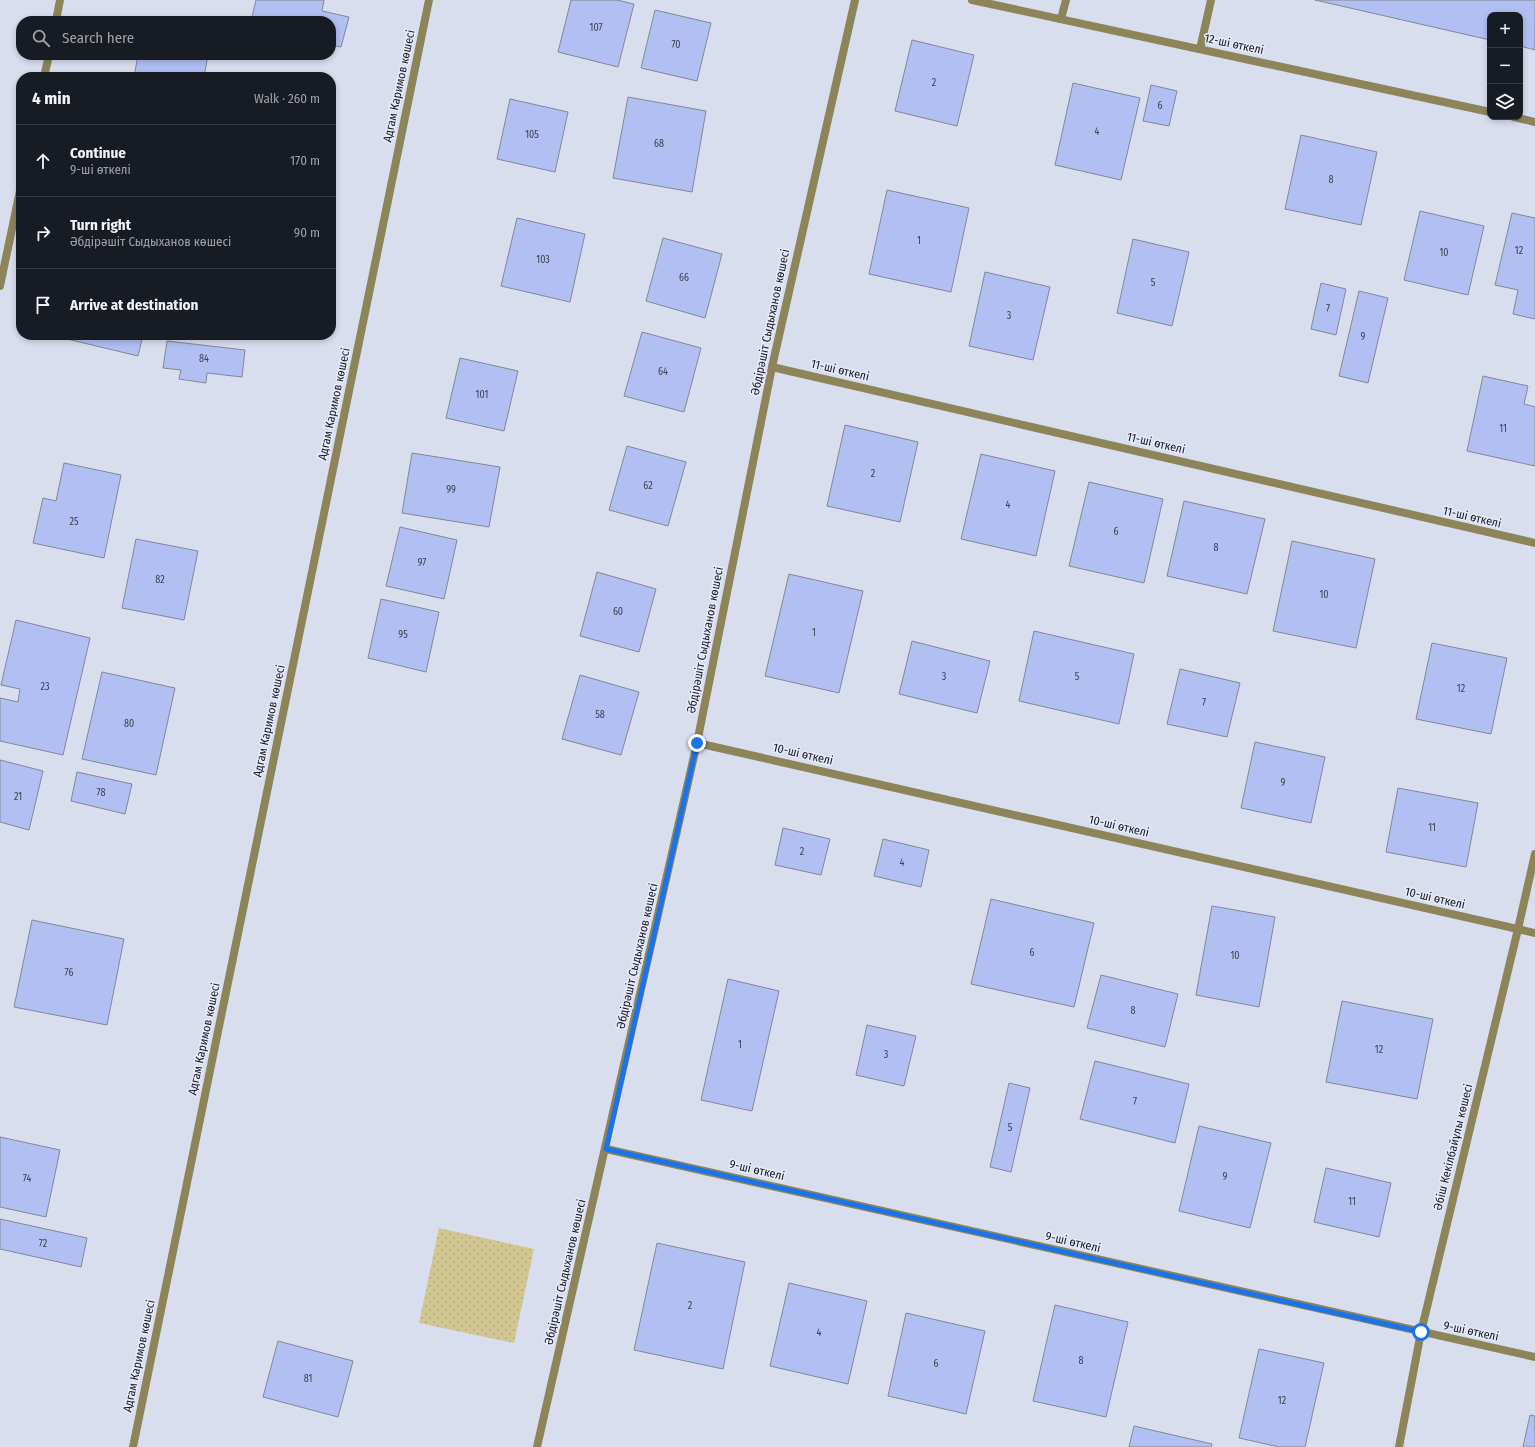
<!DOCTYPE html>
<html lang="en">
<head>
<meta charset="utf-8">
<style>
	body { margin:0; font-family:"Fira Sans Condensed",sans-serif; background:#20242c; color:#f1f3f6 }
	.controls { position:absolute; right:12px; top:12px; display:grid; overflow:hidden; border-radius:8px; box-shadow:0 2px 6px #0003 }
	.controls button { width:36px; height:36px; display:grid; place-items:center; padding:0; border:0; border-bottom:1px solid #363941; background:#171b24; color:#f1f3f6; font:20px sans-serif }
	.stop { position:absolute; width:12px; height:12px; margin:-9px; border:3px solid #1a73e8; border-radius:50%; background:#fff }
	.stop.end { background:#1a73e8; border-color:#fff; box-shadow:0 1px 4px #0008 }
	.list { margin:0; padding:0; list-style:none }
	h2 { display:flex; justify-content:space-between; align-items:center; height:52px; margin:0; padding:0 16px; font-size:17px }
	h2 small { font-size:13px; font-weight:400; color:#9ea1a6 }
	.list li { display:grid; grid-template-columns:26px 1fr auto; gap:12px; align-items:center; box-sizing:border-box; height:72px; padding:0 16px; border-top:1px solid #363941 }
	.list b { display:block; font-size:15px; white-space:nowrap }
	.list p { margin:0; font-size:13px; white-space:nowrap; color:#9ea1a6 }
	.list em { font-size:13px; font-style:normal; color:#9ea1a6 }
	.icon { flex:none; width:22px; height:22px; fill:none; stroke:currentColor; stroke-width:2; stroke-linecap:round; stroke-linejoin:round }
	.map { position:relative; flex:none; width:1535px; height:1447px; overflow:hidden }
	.search { position:absolute; background:#171b24; box-shadow:0 2px 6px #0003; left:16px; top:16px; width:320px; height:44px; display:flex; align-items:center; gap:10px; box-sizing:border-box; padding:0 14px; border-radius:16px; color:#9ea1a6; font-size:15px }
	.panel { position:absolute; background:#171b24; box-shadow:0 2px 6px #0003; left:16px; top:72px; width:320px; height:268px; border-radius:16px }
	.map>svg:first-child { display:block }
	.park { fill:url(#park-dots) }
	.building { fill:#b2bff2; stroke:#838897 }
	.lines { fill:none; stroke-linecap:round; stroke-linejoin:round }
	.lane { stroke:#8d845a; stroke-width:8 }
	.street { stroke:#8d845a; stroke-width:8 }
	.route { stroke:#1a73e8; stroke-width:5 }
	.labels { text-anchor:middle; dominant-baseline:central; stroke-width:3; stroke-linejoin:round; paint-order:stroke }
	.number-label { font-size:10px; fill:#3e4254 }
	.street-label { font-size:12px; fill:#18191f; stroke:#e6ebfc }
</style>
</head>
<body>
<div class="map">
<svg width="1535" height="1447" viewBox="0 0 1535 1447">
	<defs>
		<pattern id="park-dots" width="8" height="8" patternUnits="userSpaceOnUse"><rect width="8" height="8" fill="#d2c793"/><path d="M2 2h.1M6 6h.1" fill="none" stroke="#b4aa7e" stroke-width="1.8" stroke-linecap="round"/></pattern>
	</defs>
	<rect width="100%" height="100%" fill="#d9deef"/>
	<polygon class="park" points="439,1228 534,1249 514,1343 419,1323"/>
	<g class="building">
		<polygon points="256,0 324,0 322,11 349,17 341,47 331,45 331,21 251,21"/>
		<polygon points="571,0 617,0 634,4 618,67 558,52"/>
		<polygon points="1315,0 1535,0 1535,50 1520,46 1520,15 1490,15 1490,40"/>
		<polygon points="655,10 711,23 697,81 641,68"/>
		<polygon points="145,17 165,21 145,21"/>
		<polygon points="912,40 974,55 957,126 895,111"/>
		<polygon points="138,55 208,55 204,77 134,77"/>
		<polygon points="1073,83 1140,98 1121,180 1055,165"/>
		<polygon points="1151,85 1177,91 1169,126 1143,121"/>
		<polygon points="628,97 706,111 692,192 613,178"/>
		<polygon points="510,99 568,112 555,172 497,159"/>
		<polygon points="1301,135 1377,152 1361,225 1285,209"/>
		<polygon points="887,190 969,208 951,292 869,274"/>
		<polygon points="1420,211 1484,226 1468,295 1404,280"/>
		<polygon points="1512,213 1535,218 1535,319 1513,314 1518,290 1495,285"/>
		<polygon points="517,218 585,234 570,302 501,286"/>
		<polygon points="663,238 722,254 705,318 646,301"/>
		<polygon points="1133,239 1189,252 1172,326 1117,313"/>
		<polygon points="985,272 1050,287 1033,360 969,346"/>
		<polygon points="1321,283 1346,289 1336,335 1311,329"/>
		<polygon points="1359,291 1388,298 1368,383 1339,376"/>
		<polygon points="642,332 701,348 684,412 624,396"/>
		<polygon points="68,335 143,335 138,356 67,339"/>
		<polygon points="167,341 245,350 242,377 207,373 206,383 179,379 181,370 163,368"/>
		<polygon points="460,358 518,371 504,431 446,418"/>
		<polygon points="1483,376 1528,386 1524,404 1535,407 1535,466 1467,451"/>
		<polygon points="845,425 918,442 900,522 827,506"/>
		<polygon points="627,446 686,462 668,526 609,510"/>
		<polygon points="412,453 500,467 489,527 402,513"/>
		<polygon points="981,454 1055,471 1036,556 961,539"/>
		<polygon points="64,463 121,475 104,558 33,543 43,498 56,501"/>
		<polygon points="1089,482 1163,499 1144,583 1069,566"/>
		<polygon points="1184,501 1265,519 1247,594 1167,576"/>
		<polygon points="400,527 457,540 444,599 386,586"/>
		<polygon points="136,539 198,551 184,620 122,608"/>
		<polygon points="1292,541 1375,559 1356,648 1273,631"/>
		<polygon points="597,572 656,589 639,652 580,636"/>
		<polygon points="789,574 863,591 839,693 765,676"/>
		<polygon points="381,599 439,612 426,672 368,658"/>
		<polygon points="16,620 90,638 63,755 0,741 0,698 18,702 20,689 1,685"/>
		<polygon points="1034,631 1134,654 1119,724 1019,701"/>
		<polygon points="912,641 990,661 977,713 899,694"/>
		<polygon points="1432,643 1507,658 1491,734 1416,719"/>
		<polygon points="1180,669 1240,683 1227,737 1167,724"/>
		<polygon points="102,672 175,688 156,775 82,759"/>
		<polygon points="580,675 639,692 621,755 562,739"/>
		<polygon points="1255,742 1325,757 1311,823 1241,808"/>
		<polygon points="0,760 43,771 29,830 0,822"/>
		<polygon points="77,772 132,784 125,814 71,801"/>
		<polygon points="1398,788 1478,803 1466,867 1386,852"/>
		<polygon points="783,828 830,839 821,875 775,865"/>
		<polygon points="883,839 929,850 921,887 874,876"/>
		<polygon points="991,899 1094,923 1074,1007 971,984"/>
		<polygon points="1212,906 1275,917 1259,1007 1196,995"/>
		<polygon points="32,920 124,939 107,1025 14,1007"/>
		<polygon points="1101,975 1178,994 1165,1047 1087,1028"/>
		<polygon points="728,979 779,991 752,1111 701,1100"/>
		<polygon points="1342,1001 1433,1019 1417,1099 1326,1082"/>
		<polygon points="867,1025 916,1036 904,1086 856,1075"/>
		<polygon points="1095,1061 1189,1084 1175,1143 1080,1119"/>
		<polygon points="1009,1083 1030,1088 1011,1172 990,1167"/>
		<polygon points="1199,1126 1271,1143 1250,1228 1179,1211"/>
		<polygon points="0,1137 60,1150 46,1217 0,1207"/>
		<polygon points="1326,1168 1391,1183 1379,1237 1314,1222"/>
		<polygon points="0,1219 87,1238 81,1267 0,1249"/>
		<polygon points="657,1243 745,1262 723,1369 634,1350"/>
		<polygon points="789,1283 867,1301 848,1384 770,1366"/>
		<polygon points="1055,1305 1128,1322 1106,1417 1033,1401"/>
		<polygon points="906,1313 985,1331 966,1414 888,1396"/>
		<polygon points="278,1341 353,1361 338,1417 263,1397"/>
		<polygon points="1259,1349 1324,1363 1305,1447 1279,1447 1239,1438"/>
		<polygon points="1530,1415 1535,1416 1535,1447 1523,1447"/>
		<polygon points="1134,1426 1212,1444 1211,1447 1129,1447"/>
	</g>
	<g class="lines">
		<g class="lane">
			<polyline points="1061,19 1066,0"/>
			<polyline points="1200,49 1211,0"/>
		</g>
		<g class="street">
			<polyline points="972,0 1490,112"/>
			<polyline points="56,21 60,0"/>
			<polyline points="44,77 49,55"/>
			<polyline points="1514,117 1535,122"/>
			<polyline points="0,286 21,186"/>
			<polyline points="772,367 1535,543"/>
			<polyline points="697,743 1535,933"/>
			<polyline points="606,1149 1535,1357"/>
			<polyline points="133,1447 429,0"/>
			<polyline points="537,1447 697,743 772,367 855,0"/>
			<polyline points="1399,1447 1421,1332 1518,929 1535,854"/>
		</g>
	</g>
	<g class="lines">
		<polyline class="route" points="697,743 606,1149 1421,1332"/>
	</g>
	<g class="labels">
		<g class="number-label">
			<text x="596" y="28">107</text>
			<text x="676" y="45">70</text>
			<text x="934" y="83">2</text>
			<text x="1160" y="106">6</text>
			<text x="1097" y="132">4</text>
			<text x="532" y="135">105</text>
			<text x="659" y="144">68</text>
			<text x="1331" y="180">8</text>
			<text x="919" y="241">1</text>
			<text x="1519" y="251">12</text>
			<text x="1444" y="253">10</text>
			<text x="543" y="260">103</text>
			<text x="684" y="278">66</text>
			<text x="1153" y="283">5</text>
			<text x="1328" y="309">7</text>
			<text x="1009" y="316">3</text>
			<text x="1363" y="337">9</text>
			<text x="204" y="359">84</text>
			<text x="663" y="372">64</text>
			<text x="482" y="395">101</text>
			<text x="1503" y="429">11</text>
			<text x="873" y="474">2</text>
			<text x="648" y="486">62</text>
			<text x="451" y="490">99</text>
			<text x="1008" y="505">4</text>
			<text x="74" y="522">25</text>
			<text x="1116" y="532">6</text>
			<text x="1216" y="548">8</text>
			<text x="422" y="563">97</text>
			<text x="160" y="580">82</text>
			<text x="1324" y="595">10</text>
			<text x="618" y="612">60</text>
			<text x="814" y="633">1</text>
			<text x="403" y="635">95</text>
			<text x="944" y="677">3</text>
			<text x="1077" y="677">5</text>
			<text x="45" y="687">23</text>
			<text x="1461" y="689">12</text>
			<text x="1204" y="703">7</text>
			<text x="600" y="715">58</text>
			<text x="129" y="724">80</text>
			<text x="1283" y="783">9</text>
			<text x="101" y="793">78</text>
			<text x="18" y="797">21</text>
			<text x="1432" y="828">11</text>
			<text x="802" y="852">2</text>
			<text x="902" y="863">4</text>
			<text x="1032" y="953">6</text>
			<text x="1235" y="956">10</text>
			<text x="69" y="973">76</text>
			<text x="1133" y="1011">8</text>
			<text x="740" y="1045">1</text>
			<text x="1379" y="1050">12</text>
			<text x="886" y="1055">3</text>
			<text x="1135" y="1102">7</text>
			<text x="1010" y="1128">5</text>
			<text x="1225" y="1177">9</text>
			<text x="27" y="1179">74</text>
			<text x="1352" y="1202">11</text>
			<text x="43" y="1244">72</text>
			<text x="690" y="1306">2</text>
			<text x="819" y="1333">4</text>
			<text x="1081" y="1361">8</text>
			<text x="936" y="1364">6</text>
			<text x="308" y="1379">81</text>
			<text x="1282" y="1401">12</text>
		</g>
		<g class="street-label">
			<text transform="translate(1234 44) rotate(12)">12-ші өткелі</text>
			<text transform="translate(399 86) rotate(-78)">Адгам Каримов көшесі</text>
			<text transform="translate(770 322) rotate(-78)">Әбдірәшіт Сыдыханов көшесі</text>
			<text transform="translate(840 370) rotate(13)">11-ші өткелі</text>
			<text transform="translate(334 404) rotate(-78)">Адгам Каримов көшесі</text>
			<text transform="translate(1156 443) rotate(13)">11-ші өткелі</text>
			<text transform="translate(1472 517) rotate(13)">11-ші өткелі</text>
			<text transform="translate(705 640) rotate(-79)">Әбдірәшіт Сыдыханов көшесі</text>
			<text transform="translate(269 721) rotate(-78)">Адгам Каримов көшесі</text>
			<text transform="translate(803 754) rotate(13)">10-ші өткелі</text>
			<text transform="translate(1119 826) rotate(13)">10-ші өткелі</text>
			<text transform="translate(1435 898) rotate(13)">10-ші өткелі</text>
			<text transform="translate(637 956) rotate(-77)">Әбдірәшіт Сыдыханов көшесі</text>
			<text transform="translate(204 1039) rotate(-78)">Адгам Каримов көшесі</text>
			<text transform="translate(1453 1147) rotate(-76)">Әбіш Кекілбайұлы көшесі</text>
			<text transform="translate(757 1170) rotate(13)">9-ші өткелі</text>
			<text transform="translate(1073 1242) rotate(13)">9-ші өткелі</text>
			<text transform="translate(565 1272) rotate(-77)">Әбдірәшіт Сыдыханов көшесі</text>
			<text transform="translate(1471 1331) rotate(12)">9-ші өткелі</text>
			<text transform="translate(139 1356) rotate(-78)">Адгам Каримов көшесі</text>
		</g>
	</g>
</svg>
<div class="controls">
<button>+</button>
<button>−</button>
<button><svg class="icon" aria-label="layers" viewBox="0 0 24 24"><path d="M12 4l9 5-9 5-9-5zM3 14l9 5 9-5"/></svg></button>
</div>
<div class="stop" style="left:1421px;top:1332px"></div>
<div class="stop end" style="left:697px;top:743px"></div>
<div class="search"><svg class="icon" aria-label="search" viewBox="0 0 24 24"><circle cx="10" cy="10" r="6"/><path d="M15 15l6 6"/></svg>Search here</div>
<section class="panel">
<h2>4 min<small>Walk · 260 m</small></h2>
<ul class="list">
<li><svg class="icon" aria-label="ahead" viewBox="0 0 24 24"><path d="M12 20V5M6 11l6-6 6 6"/></svg><div><b>Continue</b><p>9-ші өткелі</p></div><em>170 m</em></li>
<li><svg class="icon" aria-label="right" viewBox="0 0 24 24"><path d="M7 20v-9h11M14 6l5 5-5 5"/></svg><div><b>Turn right</b><p>Әбдірәшіт Сыдыханов көшесі</p></div><em>90 m</em></li>
<li><svg class="icon" aria-label="arrive" viewBox="0 0 24 24"><path d="M6 21V4h12l-3 4 3 4H6"/></svg><div><b>Arrive at destination</b></div></li>
</ul>
</section>
</div>
</body>
</html>
